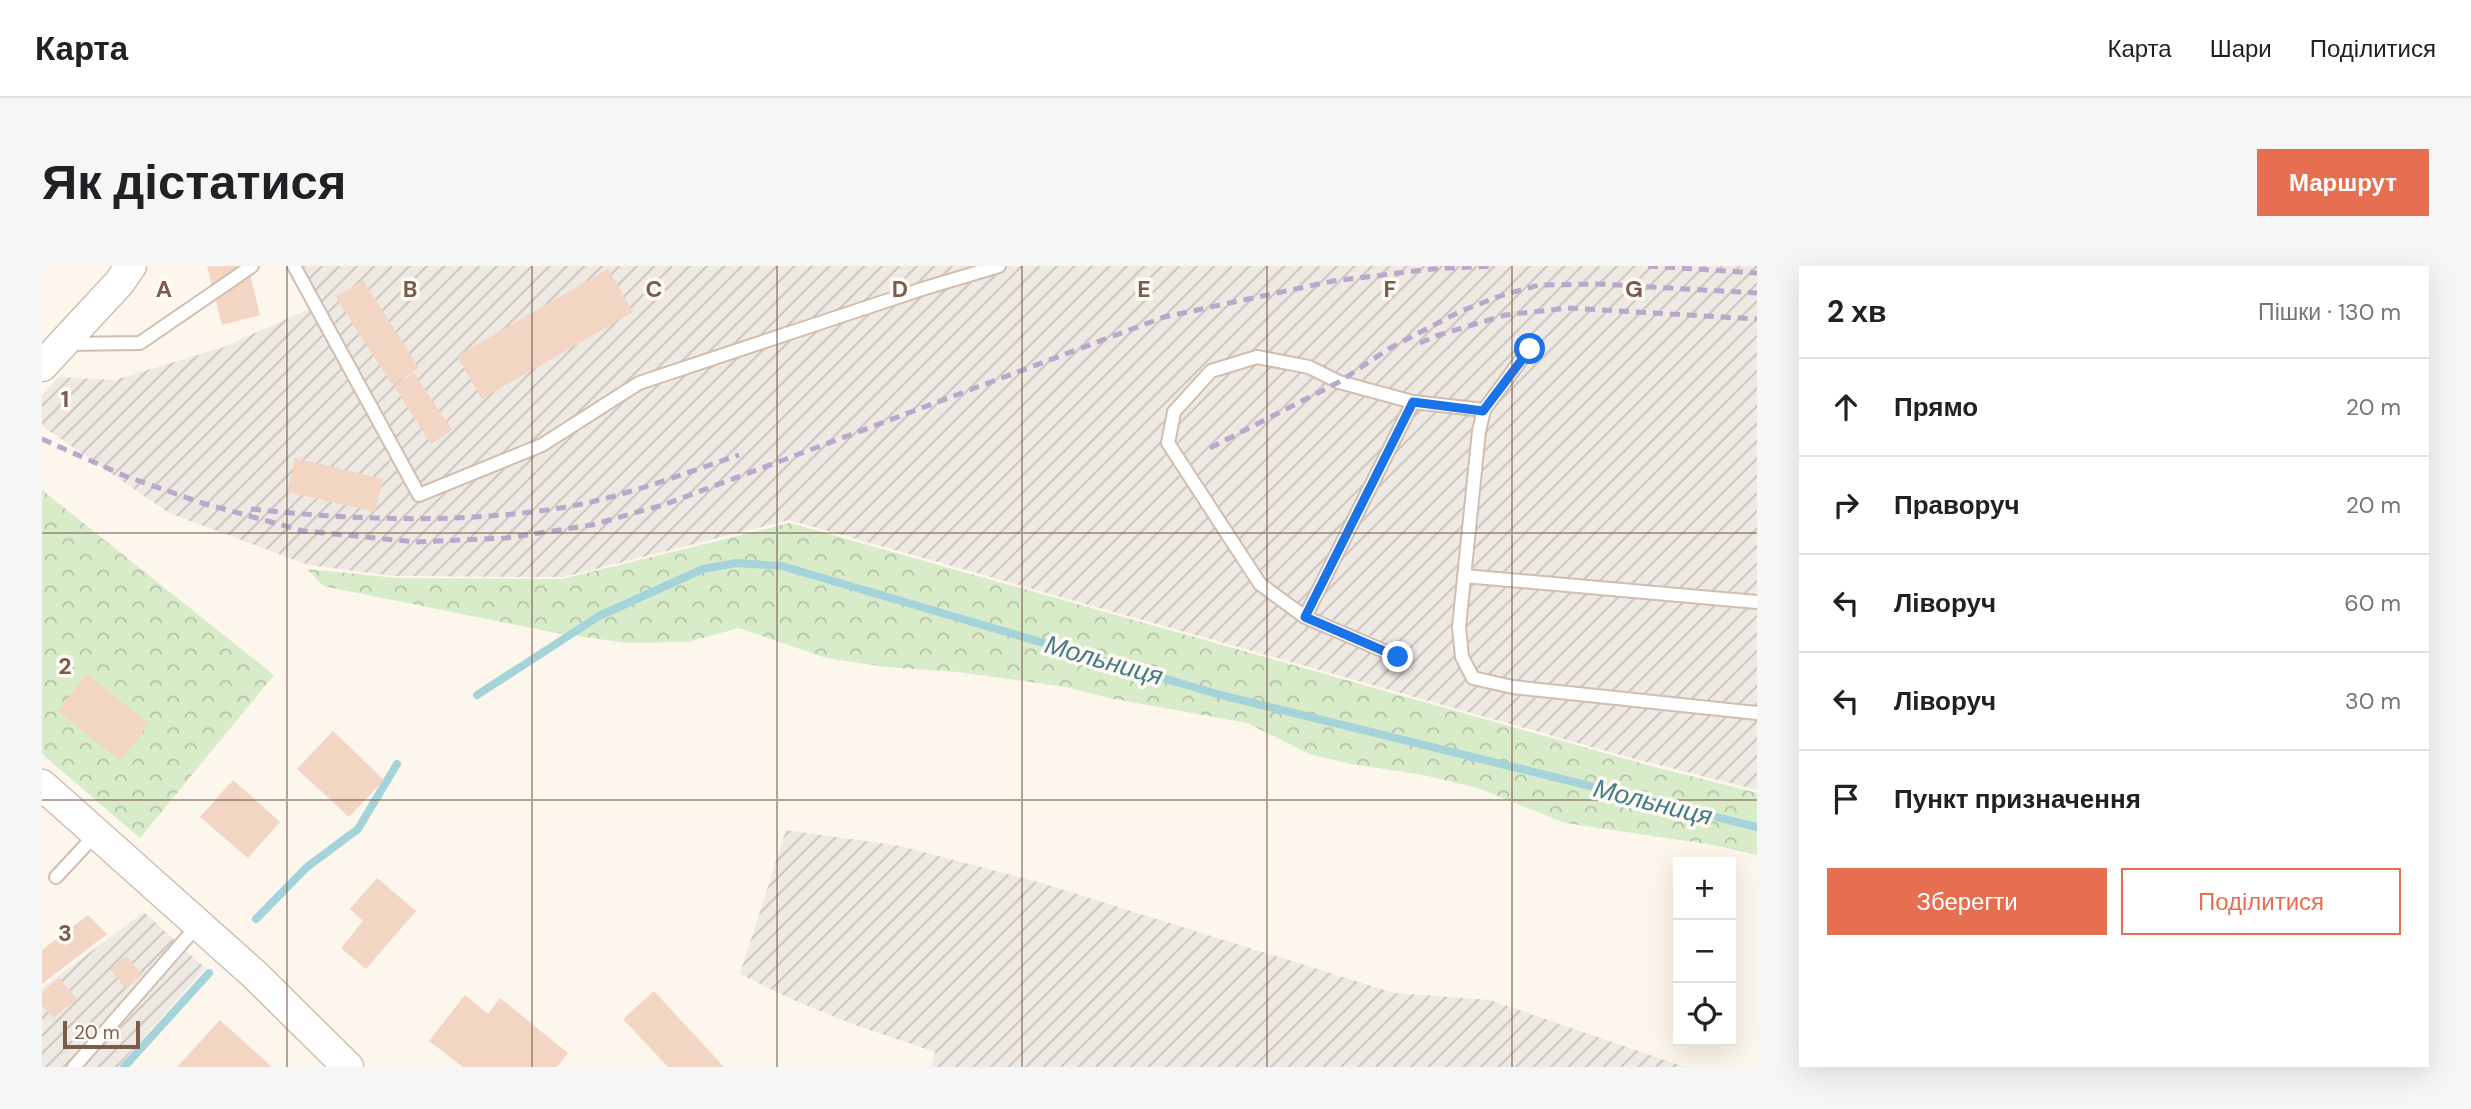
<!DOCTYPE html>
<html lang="uk">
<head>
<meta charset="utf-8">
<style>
	body { margin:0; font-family:"DM Sans",sans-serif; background:#f6f6f6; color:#202124 }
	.controls { position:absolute; right:21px; bottom:21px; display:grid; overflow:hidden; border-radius:0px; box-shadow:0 7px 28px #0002 }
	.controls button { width:63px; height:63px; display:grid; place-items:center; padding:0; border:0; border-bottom:2px solid #e0e0e0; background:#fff; color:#202124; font:35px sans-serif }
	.scale { position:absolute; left:21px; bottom:18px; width:77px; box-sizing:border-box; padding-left:7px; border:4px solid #7a5c4d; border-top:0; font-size:19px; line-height:24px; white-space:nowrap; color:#7a5c4d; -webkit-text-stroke:5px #fffaf3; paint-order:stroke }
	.stop { position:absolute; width:21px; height:21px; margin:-16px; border:5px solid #1a73e8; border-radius:50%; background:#fff }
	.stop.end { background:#1a73e8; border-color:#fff; box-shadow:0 2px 7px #0008 }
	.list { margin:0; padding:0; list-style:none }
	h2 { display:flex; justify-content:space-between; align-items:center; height:91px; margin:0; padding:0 28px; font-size:30px }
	h2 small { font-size:23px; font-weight:400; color:#757577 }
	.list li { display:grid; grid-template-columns:46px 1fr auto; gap:21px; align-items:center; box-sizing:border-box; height:98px; padding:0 28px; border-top:2px solid #e0e0e0 }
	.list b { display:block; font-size:26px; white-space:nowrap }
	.list em { font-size:23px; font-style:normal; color:#757577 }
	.actions { display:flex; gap:14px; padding:21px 28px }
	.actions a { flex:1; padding:16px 0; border:2px solid #e76f51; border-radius:0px; text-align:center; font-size:24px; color:#e76f51 }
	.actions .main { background:#e76f51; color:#fff }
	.icon { flex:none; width:38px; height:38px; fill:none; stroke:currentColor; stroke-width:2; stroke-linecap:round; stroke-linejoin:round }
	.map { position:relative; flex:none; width:1715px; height:801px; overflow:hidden; border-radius:0px }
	header { display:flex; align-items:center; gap:42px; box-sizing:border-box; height:98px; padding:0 35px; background:#fff; border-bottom:2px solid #e0e0e0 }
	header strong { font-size:33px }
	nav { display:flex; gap:38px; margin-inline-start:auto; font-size:24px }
	.intro { display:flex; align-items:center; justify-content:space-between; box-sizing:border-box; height:168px; padding:0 42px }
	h1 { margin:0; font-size:49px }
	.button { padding:18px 32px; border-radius:0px; background:#e76f51; color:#fff; font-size:24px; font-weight:700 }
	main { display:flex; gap:42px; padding:0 42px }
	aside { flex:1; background:#fff; border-radius:0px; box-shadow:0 7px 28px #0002 }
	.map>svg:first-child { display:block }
	.industrial { fill:url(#industrial-furrows) }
	.forest { fill:url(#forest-crowns) }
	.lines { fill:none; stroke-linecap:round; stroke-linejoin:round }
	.stream { stroke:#a5d3da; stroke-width:8 }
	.building { fill:#f3d5c3 }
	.service-casing { stroke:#d1beb0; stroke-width:16 }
	.tertiary-casing { stroke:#d1beb0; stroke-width:33 }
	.service { stroke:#fff; stroke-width:12 }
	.tertiary { stroke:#fff; stroke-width:30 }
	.rail { stroke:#b9a8c9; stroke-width:5; stroke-dasharray:10 7; stroke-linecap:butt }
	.route { stroke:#1a73e8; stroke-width:9 }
	.grid { fill:none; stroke:#7a5c4d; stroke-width:2; stroke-opacity:0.55 }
	.labels { text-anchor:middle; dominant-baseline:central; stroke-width:7; stroke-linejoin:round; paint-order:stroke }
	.water-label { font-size:26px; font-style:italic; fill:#437c86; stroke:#fffaf3 }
	.grid-label { font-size:23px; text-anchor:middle; font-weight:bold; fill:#7a5c4d; stroke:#fffaf3; stroke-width:7; stroke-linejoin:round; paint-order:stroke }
</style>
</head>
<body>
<header>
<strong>Карта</strong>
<nav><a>Карта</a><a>Шари</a><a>Поділитися</a></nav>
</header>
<div class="intro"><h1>Як дістатися</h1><a class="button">Маршрут</a></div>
<main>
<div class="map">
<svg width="1715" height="801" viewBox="0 0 1715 801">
	<defs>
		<pattern id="industrial-furrows" width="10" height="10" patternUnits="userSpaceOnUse" patternTransform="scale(1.75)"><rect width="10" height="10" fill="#efe9e4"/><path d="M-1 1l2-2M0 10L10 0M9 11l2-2" fill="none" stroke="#c7c0bb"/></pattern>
		<pattern id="forest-crowns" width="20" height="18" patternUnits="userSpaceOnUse" patternTransform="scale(1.75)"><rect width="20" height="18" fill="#d8ecc9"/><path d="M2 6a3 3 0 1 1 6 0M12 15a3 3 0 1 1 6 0" fill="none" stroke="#b4c2a5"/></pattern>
	</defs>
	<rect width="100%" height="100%" fill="#fdf6ec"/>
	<g class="industrial">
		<polygon points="255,0 1715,0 1715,524 1578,489 747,254 522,311 353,310 266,299 127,247 0,160 0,129 16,111 73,114 182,81 276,39"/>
		<polygon points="744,564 858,580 996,616 1352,727 1448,734 1643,801 889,801 893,786 813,759 749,733 698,708"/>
		<polygon points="102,646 163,702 76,801 0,801 0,722"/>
	</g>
	<g class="forest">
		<polygon points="0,224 232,409 98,572 0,488"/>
		<polygon points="748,257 1605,499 1715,527 1715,589 1672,579 1523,557 1436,522 1381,509 1309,498 1267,488 1205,457 1067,432 1024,421 916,406 844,401 784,392 697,362 646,376 585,377 514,367 281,320 265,303 355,312 520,313"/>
	</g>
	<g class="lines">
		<g class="stream">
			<polyline points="435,429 557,350 661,303 694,297 740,300 1175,428 1715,561"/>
			<polyline points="214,653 265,601 316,563 355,498"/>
			<polyline points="82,801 167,707"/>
		</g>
	</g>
	<g class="building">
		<polygon points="165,0 206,0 218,49 180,59"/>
		<polygon points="566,3 591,46 440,133 415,90"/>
		<polygon points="321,14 377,102 350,119 294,31"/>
		<polygon points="372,107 410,164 389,178 352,120"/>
		<polygon points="253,192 341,213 333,246 245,226"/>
		<polygon points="45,408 107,458 78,495 16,445"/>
		<polygon points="291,465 342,514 307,551 255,503"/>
		<polygon points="191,514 238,556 206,592 158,551"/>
		<polygon points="335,612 374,645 324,703 299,682 321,655 308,643"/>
		<polygon points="46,649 65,668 0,718 0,684"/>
		<polygon points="85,690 100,709 83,722 68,703"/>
		<polygon points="17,712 35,733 11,752 0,739 0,726"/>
		<polygon points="612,725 682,801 626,801 581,753"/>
		<polygon points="423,729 446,748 458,732 526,787 515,801 421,801 387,775"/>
		<polygon points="178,754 230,801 135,801"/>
	</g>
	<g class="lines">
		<defs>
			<g id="service">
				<polyline points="252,0 377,229 500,179 597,117 880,23 957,0"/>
				<polyline points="24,78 98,77 210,0"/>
				<polyline points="1442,144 1437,165 1417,361 1420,391 1431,412 1471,421 1715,447"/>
				<polyline points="1422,310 1715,336"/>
				<polyline points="1263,351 1371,136"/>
				<polyline points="1356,391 1263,351 1218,318 1126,177 1132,146 1169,105 1215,91 1267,101 1297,116 1371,136 1442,144 1487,83"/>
				<polyline points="14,611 54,568"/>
				<polyline points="32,801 156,659"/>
			</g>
			<g id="tertiary">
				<polyline points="0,100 77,17 89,0"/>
				<polyline points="0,519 213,709 306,801"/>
			</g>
		</defs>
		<use href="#service" class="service-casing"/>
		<use href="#tertiary" class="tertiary-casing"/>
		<use href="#service" class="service"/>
		<use href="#tertiary" class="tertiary"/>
		<g class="rail">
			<polyline points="1606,0 1715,7"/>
			<polyline points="1378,77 1394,70 1463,49 1526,42 1715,53"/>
			<polyline points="0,173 83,210 160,237 262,265 374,276 464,272 550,259 624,238 1122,51 1291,15 1390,3 1450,0"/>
			<polyline points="1168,182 1297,116 1348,82 1419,45 1461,29 1497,19 1557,18 1715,27"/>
			<path d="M209,243C309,254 418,258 518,242C577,233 640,208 697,189"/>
		</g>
	</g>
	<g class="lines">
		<polyline class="route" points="1356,391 1263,351 1371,136 1441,145 1488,83"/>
	</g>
	<path class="grid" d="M245,0V801M490,0V801M735,0V801M980,0V801M1225,0V801M1470,0V801M0,267H1715M0,534H1715"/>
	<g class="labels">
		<g class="water-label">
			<text transform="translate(1062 394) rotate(16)">Мольниця</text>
			<text transform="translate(1611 536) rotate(14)">Мольниця</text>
		</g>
	</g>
	<g class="grid-label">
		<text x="122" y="31">A</text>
		<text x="368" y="31">B</text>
		<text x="612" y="31">C</text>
		<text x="858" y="31">D</text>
		<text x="1102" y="31">E</text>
		<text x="1348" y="31">F</text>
		<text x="1592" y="31">G</text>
		<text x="23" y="141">1</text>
		<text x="23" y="408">2</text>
		<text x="23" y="675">3</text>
	</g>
</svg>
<div class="controls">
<button>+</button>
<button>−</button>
<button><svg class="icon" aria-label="locate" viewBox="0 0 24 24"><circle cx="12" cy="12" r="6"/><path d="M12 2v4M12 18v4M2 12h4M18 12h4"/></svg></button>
</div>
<div class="scale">20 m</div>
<div class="stop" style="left:1488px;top:83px"></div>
<div class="stop end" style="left:1356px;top:391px"></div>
</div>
<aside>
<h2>2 хв<small>Пішки · 130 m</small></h2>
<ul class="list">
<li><svg class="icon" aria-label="ahead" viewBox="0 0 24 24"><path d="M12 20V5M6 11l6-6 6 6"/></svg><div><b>Прямо</b></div><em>20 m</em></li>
<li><svg class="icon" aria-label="right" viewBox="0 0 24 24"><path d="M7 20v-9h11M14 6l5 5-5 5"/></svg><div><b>Праворуч</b></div><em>20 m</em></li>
<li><svg class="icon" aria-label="left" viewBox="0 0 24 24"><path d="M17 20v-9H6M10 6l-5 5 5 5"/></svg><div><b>Ліворуч</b></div><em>60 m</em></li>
<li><svg class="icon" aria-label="left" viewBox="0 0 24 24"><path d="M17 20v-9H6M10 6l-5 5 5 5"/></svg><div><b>Ліворуч</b></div><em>30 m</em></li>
<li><svg class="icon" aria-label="arrive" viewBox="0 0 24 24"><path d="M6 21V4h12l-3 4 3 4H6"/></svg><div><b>Пункт призначення</b></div></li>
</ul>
<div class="actions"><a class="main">Зберегти</a><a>Поділитися</a></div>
</aside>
</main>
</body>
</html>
